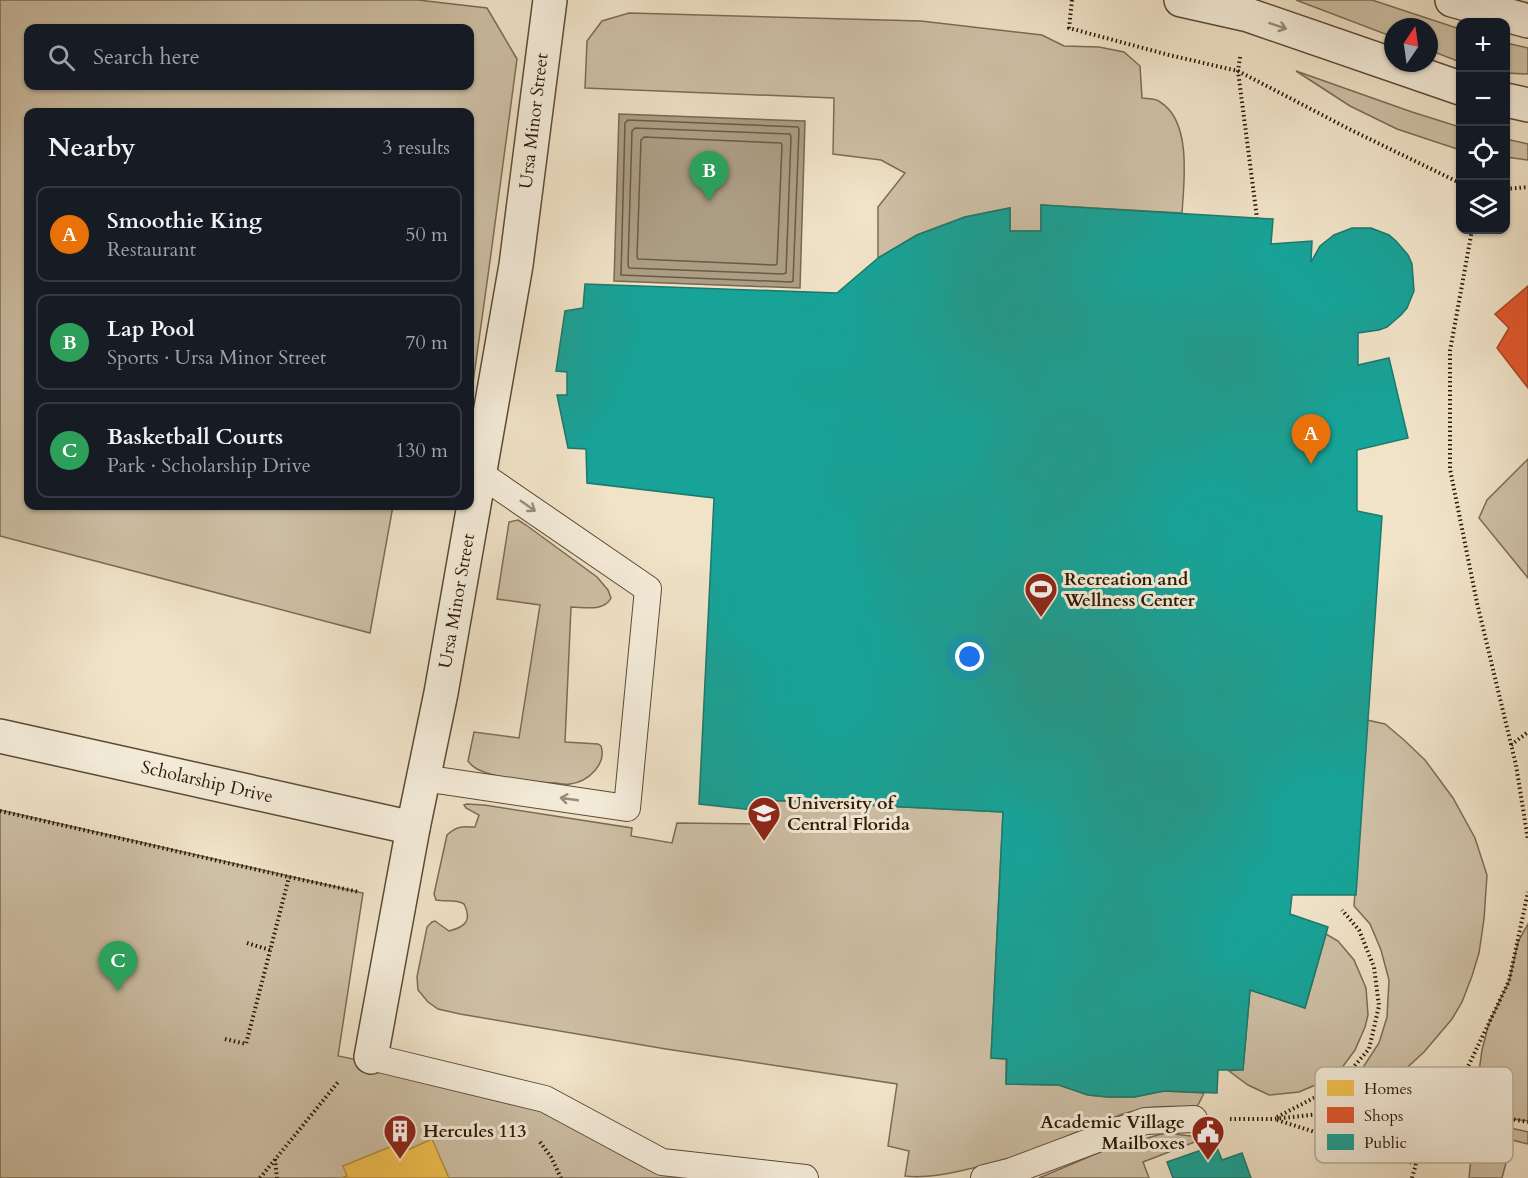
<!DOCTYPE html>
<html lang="en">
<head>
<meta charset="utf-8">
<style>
	body { margin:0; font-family:Cardo,serif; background:#20242c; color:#f1f3f6 }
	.controls { position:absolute; right:18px; top:18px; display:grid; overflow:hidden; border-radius:12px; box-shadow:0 2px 4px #0004 }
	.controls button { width:54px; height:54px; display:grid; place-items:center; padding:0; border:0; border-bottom:2px solid #363941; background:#171b24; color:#f1f3f6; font:30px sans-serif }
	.compass { position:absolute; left:1384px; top:18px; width:54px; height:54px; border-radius:50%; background:#171b24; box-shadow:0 2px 4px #0004; rotate:13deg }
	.you { position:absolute; left:970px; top:657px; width:21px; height:21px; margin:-15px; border:4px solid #fff; border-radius:50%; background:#1a73e8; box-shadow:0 0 0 9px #1a73e833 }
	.badge { display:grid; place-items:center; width:39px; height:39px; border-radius:50%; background:#db2777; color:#fff; font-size:20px; font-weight:700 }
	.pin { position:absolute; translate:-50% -50px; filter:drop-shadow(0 2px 3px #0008) }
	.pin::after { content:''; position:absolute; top:32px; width:21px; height:18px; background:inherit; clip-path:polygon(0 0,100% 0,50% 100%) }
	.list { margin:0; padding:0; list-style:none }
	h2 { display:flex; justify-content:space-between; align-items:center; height:78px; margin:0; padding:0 24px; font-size:26px }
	h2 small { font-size:20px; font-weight:400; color:#9ea1a6 }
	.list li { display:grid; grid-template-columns:39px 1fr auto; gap:18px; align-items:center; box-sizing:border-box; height:96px; margin:0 12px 12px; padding:0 12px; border:2px solid #363941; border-radius:12px }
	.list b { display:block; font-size:22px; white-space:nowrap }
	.list p { margin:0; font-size:20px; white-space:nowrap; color:#9ea1a6 }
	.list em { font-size:20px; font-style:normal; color:#9ea1a6 }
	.icon { flex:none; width:33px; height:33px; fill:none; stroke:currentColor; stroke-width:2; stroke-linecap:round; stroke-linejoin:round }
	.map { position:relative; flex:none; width:1528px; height:1178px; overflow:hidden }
	.search { position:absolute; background:#171b24; box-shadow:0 2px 4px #0004; left:24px; top:24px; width:450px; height:66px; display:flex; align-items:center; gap:15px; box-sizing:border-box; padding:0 21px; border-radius:12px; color:#9ea1a6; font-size:22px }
	.panel { position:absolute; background:#171b24; box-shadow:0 2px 4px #0004; left:24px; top:108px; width:450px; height:402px; border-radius:12px }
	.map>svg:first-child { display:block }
	.green { fill:#cec0a6; stroke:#7c6c54; stroke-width:1.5; fill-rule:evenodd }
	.water { fill:#ac9e85; stroke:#786851; stroke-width:1.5 }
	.homes { fill:#f2c14e; stroke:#b68e37; stroke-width:1.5 }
	.shops { fill:#e4572e; stroke:#ac4421; stroke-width:1.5 }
	.public { fill:#17a398; stroke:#1c796b; stroke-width:1.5 }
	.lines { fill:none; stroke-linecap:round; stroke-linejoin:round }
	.shore { stroke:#6a5b44; stroke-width:1.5 }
	.service-casing { stroke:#5b4b34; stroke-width:28 }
	.minor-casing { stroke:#5b4b34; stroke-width:36 }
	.path { stroke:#291802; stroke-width:4; stroke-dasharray:1.5 3; stroke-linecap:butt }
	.service { stroke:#f5eddb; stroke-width:26 }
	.minor { stroke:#f5eddb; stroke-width:33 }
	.oneway { stroke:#998d79 }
	.labels { text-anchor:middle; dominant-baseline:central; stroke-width:6; stroke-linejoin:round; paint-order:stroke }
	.street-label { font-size:18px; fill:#291802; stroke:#f5eddb }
	.poi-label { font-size:18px; font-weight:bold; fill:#291802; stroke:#f5eddb; text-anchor:start }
	.key { fill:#f5eddb; stroke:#b8ad9a; stroke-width:1.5 }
	.key-label { font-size:16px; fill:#291802 }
</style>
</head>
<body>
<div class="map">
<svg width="1528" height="1178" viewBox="0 0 1528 1178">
	<rect width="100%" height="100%" fill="#f0e3c8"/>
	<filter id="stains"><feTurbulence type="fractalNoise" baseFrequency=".00333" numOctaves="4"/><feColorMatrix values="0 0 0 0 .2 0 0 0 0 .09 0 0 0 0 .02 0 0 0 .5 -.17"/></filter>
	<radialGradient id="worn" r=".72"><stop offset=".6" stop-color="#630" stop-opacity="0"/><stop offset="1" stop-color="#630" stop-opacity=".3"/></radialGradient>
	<g class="green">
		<path d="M0,0H418L487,8L517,59L490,261L470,404V112H28V506H393L370,633L0,536ZM28,28H470V86H28Z"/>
		<polygon points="1296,0 1372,0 1460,29 1460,62 1429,50 1429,27 1393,27 1393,37"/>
		<path d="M629,13L921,21L1042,35L1064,46L1099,47L1124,52L1140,66L1142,98C1148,99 1156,98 1160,102C1192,121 1184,182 1182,213L1041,205V231H1010V208L965,217L917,235L878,258V207L905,173L881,160L833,154L834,98L585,88L587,41L602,21Z"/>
		<polygon points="1506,43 1528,48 1528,74 1506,73"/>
		<polygon points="1296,71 1412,112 1460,127 1460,150 1397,129 1350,106"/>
		<polygon points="1506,139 1528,144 1528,160 1506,157"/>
		<polygon points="1528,459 1528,578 1479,518 1487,500"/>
		<path d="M518,520L526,525L597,577L608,590L611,598C604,612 584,607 571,607L565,742L598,744L601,746C607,764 588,782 570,784C566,785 561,784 556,783C531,782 502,780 479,770C474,768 471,765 468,761L474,732L519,738L540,605L497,599L509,522Z"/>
		<polygon points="1367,720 1385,724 1404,740 1425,760 1453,798 1475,838 1487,875 1484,919 1479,953 1472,976 1462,1002 1452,1019 1424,1052 1388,1085 1362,1095 1345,1099 1334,1103 1329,1099 1334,1092 1358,1075 1379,1043 1387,1017 1389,980 1381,950 1370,924 1354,906"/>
		<path d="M765,800L1003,812L991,1058L1006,1059V1084L1059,1085L1088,1095L1108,1097H1134L1164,1091L1204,1093L1197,1107C1180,1107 1163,1105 1146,1108C1111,1115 1077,1133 1043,1146C1016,1157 988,1165 960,1171C943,1175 923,1178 905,1176L909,1151L888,1146L897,1084L666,1049L460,1014L438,1009L428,1002L418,990L417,977L427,927L432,922L435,921L449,931C466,927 472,920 464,904C455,899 446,902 436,900L434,894L447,835C458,825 462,827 475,827L479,815L466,808L464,805L467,804L484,805L632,828L631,836L672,843L677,823L761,824Z"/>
		<polygon points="0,810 363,893 338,1056 512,1091 729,1178 0,1178"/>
		<polygon points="1528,924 1528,1121 1505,1118 1474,1107 1482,1050 1489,1023 1509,981 1518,942"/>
		<polygon points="1326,934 1338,941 1354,960 1366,988 1368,1015 1365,1027 1355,1050 1341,1069 1320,1083 1299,1092 1269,1095 1248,1085 1229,1071 1243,1069 1250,990 1305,1008"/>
		<polygon points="1476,1120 1528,1132 1528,1144 1512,1140 1502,1178 1469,1178 1474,1128"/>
		<polygon points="1165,1133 1191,1136 1198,1140 1192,1143 1143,1162 1149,1178 1039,1178 1105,1150"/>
	</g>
	<polygon class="water" points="619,114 805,121 800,288 614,281"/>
	<polygon class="homes" points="432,1139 449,1178 341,1178 347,1176 343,1166 397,1144 401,1153"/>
	<polygon class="shops" points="1528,286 1528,388 1497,348 1509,328 1495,314"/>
	<g class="public">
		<polygon points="1041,205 1273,219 1271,244 1312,241 1311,262 1320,246 1334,235 1352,228 1371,228 1389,235 1396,241 1408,255 1412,264 1414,291 1407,308 1401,315 1387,327 1379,330 1358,333 1358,365 1389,358 1408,438 1357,450 1357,511 1382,516 1356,895 1292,895 1290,914 1328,927 1305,1008 1250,990 1243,1070 1218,1070 1217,1093 1164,1091 1134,1097 1108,1097 1088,1095 1059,1085 1006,1084 1007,1059 991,1058 1003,812 765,800 762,811 699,804 714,498 587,483 586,449 568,448 557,395 567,395 567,372 556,371 565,311 583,308 585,284 837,293 878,258 917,235 965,217 1010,208 1010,231 1041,231"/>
		<polygon points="1216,1145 1222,1160 1242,1153 1251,1178 1173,1178 1167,1162"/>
	</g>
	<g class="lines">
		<g class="shore">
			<polygon points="628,120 798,127 799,129 793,281 791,282 621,275 625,123"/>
			<polygon points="635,128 790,134 791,137 786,273 783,274 629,268 628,265 632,131"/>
			<polygon points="644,137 781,143 782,145 777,264 775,265 638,259 637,257 641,140"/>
		</g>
		<defs>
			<g id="service">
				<polyline points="423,778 627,808 648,589 479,473"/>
				<polyline points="371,1057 545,1099 662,1162 805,1178"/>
				<polyline points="984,1178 1012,1171 1145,1121 1194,1119"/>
			</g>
			<g id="minor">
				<polyline points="1181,0 1248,15 1460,88"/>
				<polyline points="1452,0 1528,21"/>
				<polyline points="1506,100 1528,105"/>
				<polyline points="0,736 413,828"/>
				<polyline points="371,1057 413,828 441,693 516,265 550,0"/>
			</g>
		</defs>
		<use href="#service" class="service-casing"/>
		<use href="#minor" class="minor-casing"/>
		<g class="path">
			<polyline points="1072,0 1069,28 1169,55 1238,71 1349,129 1460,183"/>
			<polyline points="1240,57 1238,71 1257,218"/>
			<polyline points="1506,189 1528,187"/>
			<polyline points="1472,230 1450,351 1450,469 1477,603 1516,765 1528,840"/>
			<polyline points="1511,745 1528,732"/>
			<polyline points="0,811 289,877 359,892"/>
			<polyline points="247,943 270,950"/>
			<polyline points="225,1039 246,1044 289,877"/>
			<polyline points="1277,1117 1337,1086 1369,1049 1379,1006 1374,967 1359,930 1342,910"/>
			<polyline points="1230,1119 1273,1119 1452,1100 1505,1118 1528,1122"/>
			<polyline points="1277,1120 1416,1164"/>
			<polyline points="540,1142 551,1157 561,1178"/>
			<polyline points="275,1159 277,1178"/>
			<polyline points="260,1178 339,1081"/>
			<polyline points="1412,1178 1416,1164 1452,1100 1509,981 1528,892"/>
		</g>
		<use href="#service" class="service"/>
		<use href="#minor" class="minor"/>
	</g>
	<defs><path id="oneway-shaft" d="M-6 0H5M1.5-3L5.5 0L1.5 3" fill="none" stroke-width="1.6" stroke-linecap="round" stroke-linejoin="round" transform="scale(1.5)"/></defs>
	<g class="oneway">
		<use href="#oneway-shaft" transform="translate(1278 26) rotate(19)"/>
		<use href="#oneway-shaft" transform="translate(528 506) rotate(35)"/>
		<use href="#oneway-shaft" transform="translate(569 799) rotate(-172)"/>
	</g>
	<defs>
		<symbol id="stadium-pin" viewBox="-11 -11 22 30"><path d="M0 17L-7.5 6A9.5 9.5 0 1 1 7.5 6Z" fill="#8f2418" stroke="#f5eddb"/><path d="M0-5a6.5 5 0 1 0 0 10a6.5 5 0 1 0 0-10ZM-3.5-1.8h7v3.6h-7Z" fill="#fff"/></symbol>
		<symbol id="university-pin" viewBox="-11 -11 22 30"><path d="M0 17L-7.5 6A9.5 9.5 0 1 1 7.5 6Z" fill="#8f2418" stroke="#f5eddb"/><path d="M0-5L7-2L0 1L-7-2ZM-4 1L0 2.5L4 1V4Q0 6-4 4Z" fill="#fff"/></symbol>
		<symbol id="building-pin" viewBox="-11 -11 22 30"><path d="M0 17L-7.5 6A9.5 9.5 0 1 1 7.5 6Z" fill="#8f2418" stroke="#f5eddb"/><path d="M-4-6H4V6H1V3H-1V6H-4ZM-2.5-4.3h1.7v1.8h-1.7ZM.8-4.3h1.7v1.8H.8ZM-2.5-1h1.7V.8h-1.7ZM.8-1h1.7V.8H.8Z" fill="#fff"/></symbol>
		<symbol id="civic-pin" viewBox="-11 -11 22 30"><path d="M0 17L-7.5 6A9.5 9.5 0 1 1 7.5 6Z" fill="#8f2418" stroke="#f5eddb"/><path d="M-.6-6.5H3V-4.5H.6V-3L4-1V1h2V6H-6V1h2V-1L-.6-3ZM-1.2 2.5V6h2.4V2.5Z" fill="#fff"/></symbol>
	</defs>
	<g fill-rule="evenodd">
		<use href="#stadium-pin" x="1022" y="570" width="38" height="52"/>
		<use href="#university-pin" x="745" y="794" width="38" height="52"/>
		<use href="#building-pin" x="381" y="1112" width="38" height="52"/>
		<use href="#civic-pin" x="1189" y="1113" width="38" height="52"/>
	</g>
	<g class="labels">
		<g class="street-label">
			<text transform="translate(534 121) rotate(-83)">Ursa Minor Street</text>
			<text transform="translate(457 601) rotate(-80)">Ursa Minor Street</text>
			<text transform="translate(207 782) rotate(13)">Scholarship Drive</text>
		</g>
		<g class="poi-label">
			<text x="1064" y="579">Recreation and<tspan x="1064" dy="21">Wellness Center</tspan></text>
			<text x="787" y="803">University of<tspan x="787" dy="21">Central Florida</tspan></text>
			<text x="1185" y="1122" text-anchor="end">Academic Village<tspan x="1185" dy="21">Mailboxes</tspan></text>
			<text x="423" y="1131">Hercules 113</text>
		</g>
	</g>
	<rect x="1315" y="1067" width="198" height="96" rx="9" class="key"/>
	<rect x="1327" y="1080" width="27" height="16" fill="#f2c14e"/>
	<rect x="1327" y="1107" width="27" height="16" fill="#e4572e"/>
	<rect x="1327" y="1134" width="27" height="16" fill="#17a398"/>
	<g class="key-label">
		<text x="1364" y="1094">Homes</text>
		<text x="1364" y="1121">Shops</text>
		<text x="1364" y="1148">Public</text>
	</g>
	<rect width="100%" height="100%" filter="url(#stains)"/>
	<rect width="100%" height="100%" fill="url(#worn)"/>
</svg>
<div class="controls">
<button>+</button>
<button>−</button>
<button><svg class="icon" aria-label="locate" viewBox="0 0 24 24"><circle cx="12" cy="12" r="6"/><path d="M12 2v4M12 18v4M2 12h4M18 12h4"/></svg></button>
<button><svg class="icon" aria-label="layers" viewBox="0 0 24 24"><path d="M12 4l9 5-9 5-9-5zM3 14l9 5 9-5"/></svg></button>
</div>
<svg class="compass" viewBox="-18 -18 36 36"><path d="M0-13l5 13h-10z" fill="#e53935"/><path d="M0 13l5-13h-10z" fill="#9ea1a6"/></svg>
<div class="you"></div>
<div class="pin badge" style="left:1311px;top:464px;background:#e8710a">A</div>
<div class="pin badge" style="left:709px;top:201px;background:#2e9e5b">B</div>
<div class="pin badge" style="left:118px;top:991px;background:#2e9e5b">C</div>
<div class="search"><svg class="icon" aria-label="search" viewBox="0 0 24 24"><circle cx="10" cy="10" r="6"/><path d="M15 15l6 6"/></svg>Search here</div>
<section class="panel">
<h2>Nearby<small>3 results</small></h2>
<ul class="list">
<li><span class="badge" style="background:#e8710a">A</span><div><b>Smoothie King</b><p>Restaurant</p></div><em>50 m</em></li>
<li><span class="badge" style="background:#2e9e5b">B</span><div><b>Lap Pool</b><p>Sports · Ursa Minor Street</p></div><em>70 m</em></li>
<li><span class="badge" style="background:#2e9e5b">C</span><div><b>Basketball Courts</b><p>Park · Scholarship Drive</p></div><em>130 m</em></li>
</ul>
</section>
</div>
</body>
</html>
